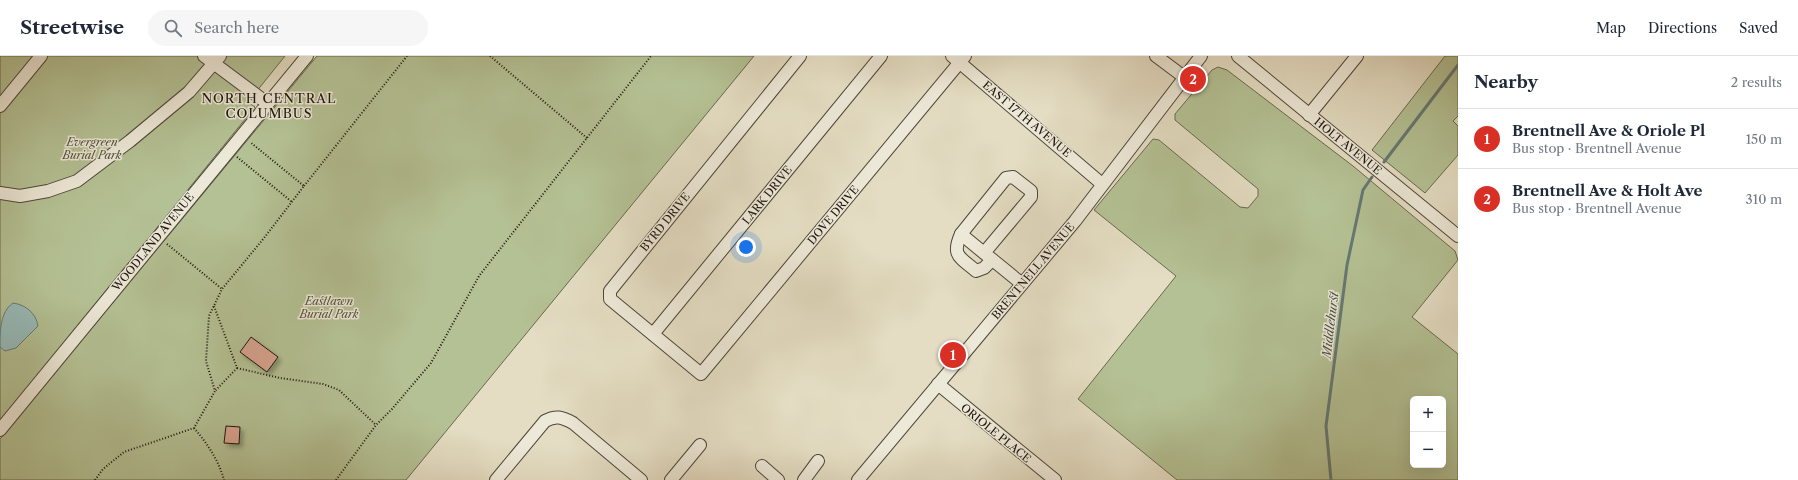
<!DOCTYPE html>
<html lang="en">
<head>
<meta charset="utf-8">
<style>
	body { margin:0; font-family:"Libre Caslon Text",serif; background:#f6f6f7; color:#1f2937 }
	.controls { position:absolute; right:12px; bottom:12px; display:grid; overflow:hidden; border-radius:6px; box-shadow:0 4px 16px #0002 }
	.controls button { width:36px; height:36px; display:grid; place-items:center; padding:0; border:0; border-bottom:1px solid #e0e1e3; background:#fff; color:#1f2937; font:20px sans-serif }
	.you { position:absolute; left:746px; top:191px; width:14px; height:14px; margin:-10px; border:3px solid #fff; border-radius:50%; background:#1a73e8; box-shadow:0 0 0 6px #1a73e833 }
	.badge { display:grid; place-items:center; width:26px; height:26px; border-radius:50%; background:#d93025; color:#fff; font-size:13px; font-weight:700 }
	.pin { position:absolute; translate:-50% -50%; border:2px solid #fff; box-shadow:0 1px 4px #0006 }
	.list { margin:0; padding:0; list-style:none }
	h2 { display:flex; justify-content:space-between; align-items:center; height:52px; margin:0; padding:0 16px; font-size:17px }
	h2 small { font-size:13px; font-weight:400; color:#747a83 }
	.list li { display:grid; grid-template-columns:26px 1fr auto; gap:12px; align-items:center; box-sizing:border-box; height:60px; padding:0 16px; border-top:1px solid #e0e1e3 }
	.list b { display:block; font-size:15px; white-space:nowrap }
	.list p { margin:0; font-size:13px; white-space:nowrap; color:#747a83 }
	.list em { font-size:13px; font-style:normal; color:#747a83 }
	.icon { flex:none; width:22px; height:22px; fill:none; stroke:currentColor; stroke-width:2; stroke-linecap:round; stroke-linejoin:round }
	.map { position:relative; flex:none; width:1458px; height:424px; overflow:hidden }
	header { display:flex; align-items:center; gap:24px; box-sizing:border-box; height:56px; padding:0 20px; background:#fff; border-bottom:1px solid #e0e1e3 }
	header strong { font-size:19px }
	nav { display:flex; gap:22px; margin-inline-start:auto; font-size:14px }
	.search { width:280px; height:36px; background:#f6f6f7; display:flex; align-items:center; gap:10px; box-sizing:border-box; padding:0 14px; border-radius:22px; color:#747a83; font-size:15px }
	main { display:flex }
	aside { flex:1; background:#fff }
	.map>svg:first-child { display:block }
	.green { fill:#b4c194; stroke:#686a50; fill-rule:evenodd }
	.water { fill:#97bbb9; stroke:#667874 }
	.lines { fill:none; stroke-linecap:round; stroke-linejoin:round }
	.stream { stroke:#667874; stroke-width:3 }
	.building { fill:#d7a38e; stroke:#1d140d; filter:url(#shadow) }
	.minor-casing { stroke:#4f463a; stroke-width:14 }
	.path { stroke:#1d140d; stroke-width:2; stroke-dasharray:1 2; stroke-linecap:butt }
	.minor { stroke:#ede9d8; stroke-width:12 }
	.labels { text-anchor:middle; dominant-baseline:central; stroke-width:3; stroke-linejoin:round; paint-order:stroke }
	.street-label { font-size:11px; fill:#1d140d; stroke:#ede9d8 }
	.park-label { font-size:11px; font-style:italic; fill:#52513c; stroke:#ede9d8 }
	.water-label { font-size:12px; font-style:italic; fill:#484e49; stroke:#ede9d8 }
	.quarter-label { font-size:13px; letter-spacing:1px; fill:#1d140d; stroke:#ede9d8 }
</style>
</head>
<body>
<header>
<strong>Streetwise</strong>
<div class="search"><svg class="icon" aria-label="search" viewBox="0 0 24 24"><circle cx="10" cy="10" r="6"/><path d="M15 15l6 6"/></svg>Search here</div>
<nav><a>Map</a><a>Directions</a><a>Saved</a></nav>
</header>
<main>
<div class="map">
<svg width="1458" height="424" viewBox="0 0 1458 424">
	<defs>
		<filter id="shadow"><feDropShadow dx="3.5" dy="3.5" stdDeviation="2" flood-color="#0004"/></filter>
	</defs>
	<rect width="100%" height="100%" fill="#e4ddc3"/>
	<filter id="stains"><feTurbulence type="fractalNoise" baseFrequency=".005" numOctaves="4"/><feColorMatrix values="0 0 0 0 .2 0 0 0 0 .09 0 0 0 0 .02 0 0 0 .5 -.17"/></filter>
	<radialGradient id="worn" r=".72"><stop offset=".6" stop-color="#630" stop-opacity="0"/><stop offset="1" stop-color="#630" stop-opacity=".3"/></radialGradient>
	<g class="green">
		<polygon points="0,0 285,0 248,46 255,51 0,365"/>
		<polygon points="317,0 754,0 406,424 0,424 0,383"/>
		<polygon points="1445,0 1458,0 1458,60 1453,65 1458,70 1458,99 1425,137 1372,94"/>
		<path d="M1218,11L1227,14L1353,110L1455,195L1458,204L1412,261L1458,298V424H1177L1078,343L1176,220L1094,154L1153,83L1159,84L1240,151L1248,152L1258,140V133L1175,64V58L1212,14ZM1413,343H1443V409H1413Z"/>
	</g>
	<path class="water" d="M13,247C26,249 36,257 38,270L16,292L5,295L0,291C0,275 0,256 13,247Z"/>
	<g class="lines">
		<g class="stream">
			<polyline points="1384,106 1458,9"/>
			<polyline points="1331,424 1326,370 1347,209 1363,134 1372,121"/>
		</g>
	</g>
	<g class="building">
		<polygon points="251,281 278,301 267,316 240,296"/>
		<polygon points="226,370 240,371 239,388 224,387"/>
	</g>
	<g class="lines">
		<defs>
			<g id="minor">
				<polyline points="204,0 267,47"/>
				<polyline points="800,0 610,235 610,243 701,318 965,0"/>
				<polyline points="952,0 1102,128"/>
				<polyline points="1156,0 1184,21"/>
				<polyline points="1238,0 1458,180"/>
				<polyline points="0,50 41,0"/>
				<polyline points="1309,59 1357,0"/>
				<polyline points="0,137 20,140 48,135 77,125 130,85 189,36 220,0"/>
				<path d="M961,178C951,200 960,201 976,215L984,212L992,204"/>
				<path d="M984,197L1031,141V135L1013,121L1006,122L961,178C981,195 1002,211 1022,228"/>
				<polyline points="653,278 881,0"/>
				<polyline points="938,328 1055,424"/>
				<polyline points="0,374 307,0"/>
				<polyline points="762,410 778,424"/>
				<path d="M496,424L545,365C556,359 562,361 573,367L641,424"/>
				<polyline points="671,424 700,389"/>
				<polyline points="804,424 818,405"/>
				<polyline points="858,424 1075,165 1201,0"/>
			</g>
		</defs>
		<use href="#minor" class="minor-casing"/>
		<g class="path">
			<polyline points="490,0 587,82"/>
			<polyline points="237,101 292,146"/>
			<polyline points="304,130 407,0"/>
			<polyline points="167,188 222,233"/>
			<polyline points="214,250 237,312 215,335"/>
			<polyline points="237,312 280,322 323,328 339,334 376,369"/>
			<path d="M194,372C207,387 219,405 224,424"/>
			<polyline points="95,424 103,413 124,396 194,372 215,335 206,305 209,260 222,233 264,182 304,130 250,86"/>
			<polyline points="336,424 376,369 392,353 431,307 479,220 651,0"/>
		</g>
		<use href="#minor" class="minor"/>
	</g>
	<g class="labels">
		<g class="street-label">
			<text transform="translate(1027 63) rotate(40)">EAST 17TH AVENUE</text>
			<text transform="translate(1348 90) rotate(39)">HOLT AVENUE</text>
			<text transform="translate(767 139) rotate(-51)">LARK DRIVE</text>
			<text transform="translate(833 159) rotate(-50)">DOVE DRIVE</text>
			<text transform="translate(665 166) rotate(-51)">BYRD DRIVE</text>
			<text transform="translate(153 186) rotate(-51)">WOODLAND AVENUE</text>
			<text transform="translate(1033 215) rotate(-50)">BRENTNELL AVENUE</text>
			<text transform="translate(996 377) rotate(39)">ORIOLE PLACE</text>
		</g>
		<g class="park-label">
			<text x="92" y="86">Evergreen<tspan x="92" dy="13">Burial Park</tspan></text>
			<text x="329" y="245">Eastlawn<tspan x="329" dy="13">Burial Park</tspan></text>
		</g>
		<g class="water-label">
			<text transform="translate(1330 269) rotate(-83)">Middlehurst</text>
		</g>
		<g class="quarter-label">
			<text x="269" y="42">NORTH CENTRAL<tspan x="269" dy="15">COLUMBUS</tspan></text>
		</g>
	</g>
	<rect width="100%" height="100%" filter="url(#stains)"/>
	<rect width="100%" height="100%" fill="url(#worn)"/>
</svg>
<div class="controls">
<button>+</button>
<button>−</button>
</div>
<div class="you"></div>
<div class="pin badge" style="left:953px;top:299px">1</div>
<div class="pin badge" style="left:1193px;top:23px">2</div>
</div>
<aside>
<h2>Nearby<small>2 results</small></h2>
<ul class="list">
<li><span class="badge">1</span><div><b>Brentnell Ave &amp; Oriole Pl</b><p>Bus stop · Brentnell Avenue</p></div><em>150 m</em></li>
<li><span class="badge">2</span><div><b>Brentnell Ave &amp; Holt Ave</b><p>Bus stop · Brentnell Avenue</p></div><em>310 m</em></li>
</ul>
</aside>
</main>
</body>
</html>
